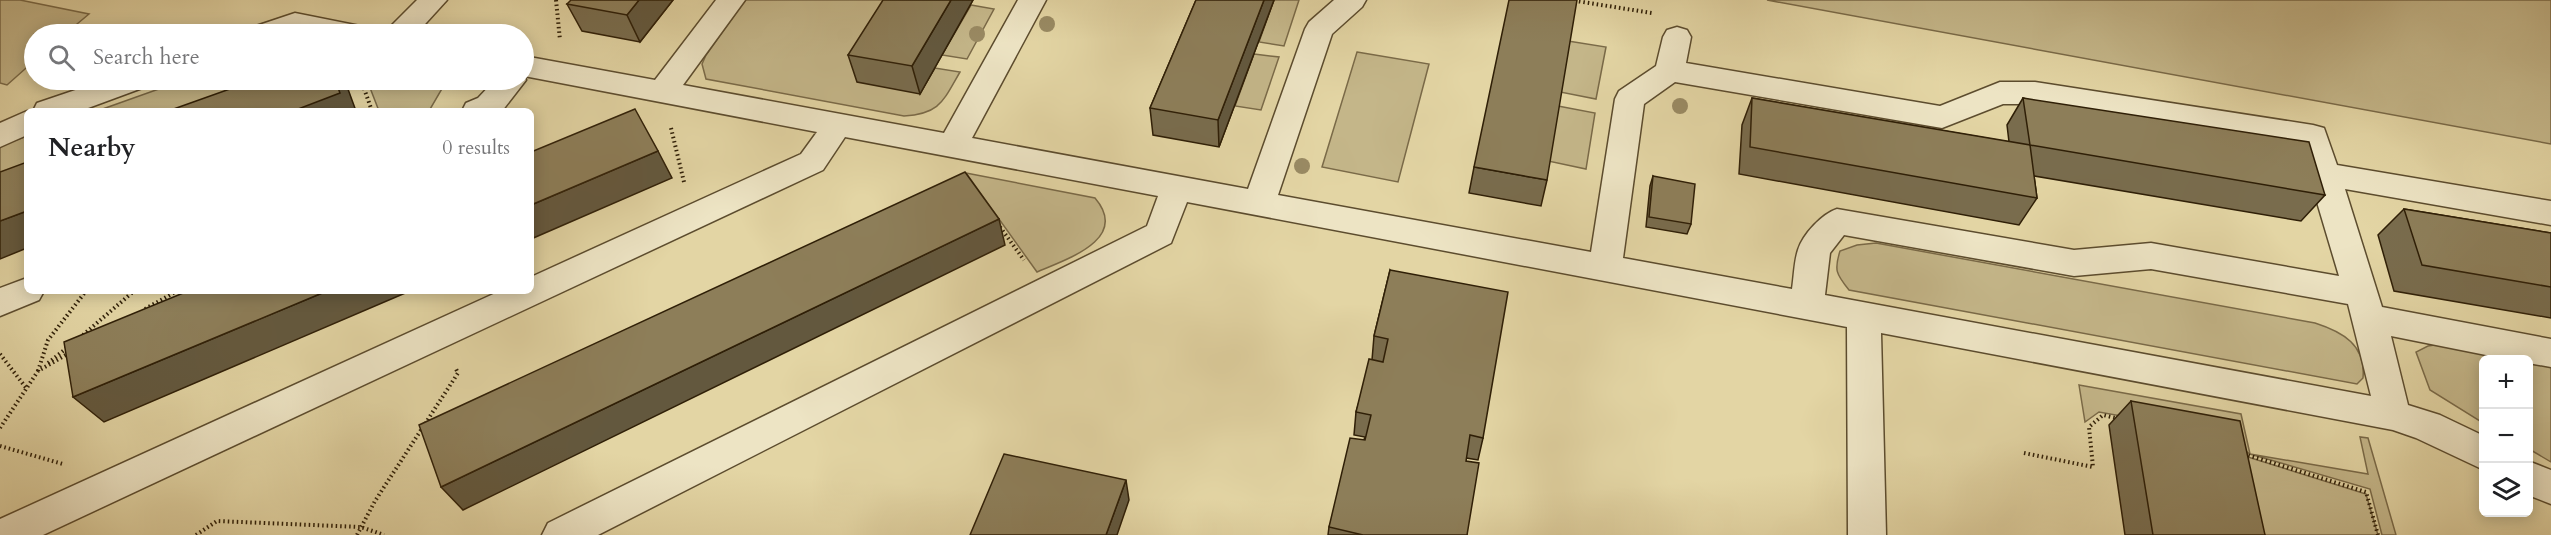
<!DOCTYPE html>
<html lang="en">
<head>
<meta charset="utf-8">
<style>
	body { margin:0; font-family:Cardo,serif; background:#f2f2f2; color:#202124 }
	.controls { position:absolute; right:18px; bottom:18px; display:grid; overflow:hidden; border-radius:9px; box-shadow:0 3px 15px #0003 }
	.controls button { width:54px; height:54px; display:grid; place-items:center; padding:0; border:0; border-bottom:2px solid #e0e0e0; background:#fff; color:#202124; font:30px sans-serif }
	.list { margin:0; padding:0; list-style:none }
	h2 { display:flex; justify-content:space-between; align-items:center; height:78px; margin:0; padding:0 24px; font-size:26px }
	h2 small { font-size:20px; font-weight:400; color:#757577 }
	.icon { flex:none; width:33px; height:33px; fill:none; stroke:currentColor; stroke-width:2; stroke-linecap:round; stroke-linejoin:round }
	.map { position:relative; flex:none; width:2551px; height:535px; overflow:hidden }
	.search { position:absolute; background:#fff; box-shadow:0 3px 15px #0003; left:24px; top:24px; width:510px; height:66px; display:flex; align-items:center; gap:15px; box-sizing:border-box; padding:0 21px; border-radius:33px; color:#757577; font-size:22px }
	.panel { position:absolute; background:#fff; box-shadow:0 3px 15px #0003; left:24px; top:108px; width:510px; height:186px; border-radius:9px }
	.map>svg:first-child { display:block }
	.green { fill:#c4b689; stroke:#7a6a48; stroke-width:1.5 }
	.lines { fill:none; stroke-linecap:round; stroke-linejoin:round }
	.minor-casing { stroke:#5c4c2e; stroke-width:3 }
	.path { stroke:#2f1f07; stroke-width:4; stroke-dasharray:1.5 3; stroke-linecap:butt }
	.minor { fill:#ede4c4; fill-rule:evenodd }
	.tree { fill:#998a63 }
	.wall { fill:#796c4d; stroke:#2f1f07; stroke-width:1.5 }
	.shaded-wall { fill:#63583e; stroke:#2f1f07; stroke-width:1.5 }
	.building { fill:#8d7e59; stroke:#2f1f07; stroke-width:1.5 }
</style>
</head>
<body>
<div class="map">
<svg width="2551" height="535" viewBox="0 0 2551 535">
	<rect width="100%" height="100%" fill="#e3d5a4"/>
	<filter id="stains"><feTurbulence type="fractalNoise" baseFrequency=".00333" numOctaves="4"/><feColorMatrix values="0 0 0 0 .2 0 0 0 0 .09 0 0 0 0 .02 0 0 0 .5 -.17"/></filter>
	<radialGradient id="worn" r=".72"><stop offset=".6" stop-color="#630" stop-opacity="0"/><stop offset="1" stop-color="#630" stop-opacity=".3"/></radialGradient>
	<g class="green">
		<polygon points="0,0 20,0 89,14 65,34 34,34 34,61 7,85 0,83"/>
		<path d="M745,0H904L920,93L935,68L960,72C943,101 940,114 904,116L706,79L702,64L706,55Z"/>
		<polygon points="1274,0 1299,0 1284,46 1259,42"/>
		<polygon points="1767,0 2551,0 2551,144"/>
		<polygon points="971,5 994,9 967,59 942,55"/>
		<polygon points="1568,41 1606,47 1596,99 1560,92"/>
		<polygon points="1357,52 1429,64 1398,182 1322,167"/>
		<polygon points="1254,54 1279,57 1261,110 1235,106"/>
		<polygon points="184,80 335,80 249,111 97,111"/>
		<polygon points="367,80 440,80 443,87 429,111 379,111"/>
		<polygon points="1558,106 1595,113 1586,169 1548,161"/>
		<polygon points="27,136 27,193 0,203 0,146"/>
		<path d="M966,173L1095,198C1130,239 1067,259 1037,272Z"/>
		<path d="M1876,243L2315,323C2343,332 2366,345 2363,378L2357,384L1849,290C1836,274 1834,270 1840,251L1857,245Z"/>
		<polygon points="2441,344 2551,363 2551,462 2529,449 2528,360 2484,360 2483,423 2430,390 2416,352 2428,346"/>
		<polygon points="2079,385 2241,414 2250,454 2368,474 2360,437 2368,438 2396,535 2382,535 2370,489 2250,454 2222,434 2099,412 2085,422"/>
		<polygon points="2235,453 2366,494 2378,535 2233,535"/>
	</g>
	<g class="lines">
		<defs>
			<g id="minor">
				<polygon points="417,0 447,0 416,34 386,34 390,27"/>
				<path d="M716,0H745L683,85L944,133L1018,0H1046L972,138L1248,189L1305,29L1309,22L1334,0H1366L1362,7L1332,34L1278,195L1591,252L1615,99L1619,91L1656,66L1663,37L1667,30L1677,27L1687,30L1691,37L1686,63L1940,106L2000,82H2035L2313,125L2324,128L2337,165L2551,201V225L2345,189L2382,307L2551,339V367L2528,363V360H2511L2391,336L2408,405L2440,415L2484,436V470L2416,438L2393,430L1881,333L1886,535H1848L1847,327L1187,202L1171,243L598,535H542L548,523L1147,226L1158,196L845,137L823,170L43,535H0V519L500,291H531V277L801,154L817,132L524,76V56L655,80ZM1675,82L1942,128L2003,104H2035L2300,145L2339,276L2151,243L2074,250L1837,209C1822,214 1803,234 1798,250C1794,262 1794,277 1792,289L1623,258L1644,104ZM1844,235L2074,276L2151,269L2348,304L2371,396L1825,295L1830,253Z"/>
				<polygon points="295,13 365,27 369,34 249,34 253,27"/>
				<polygon points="524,76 526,80 502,111 462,111 466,103 478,98 495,80 524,80"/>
				<polygon points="105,80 150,80 145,87 80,111 33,111 37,103"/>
				<polygon points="27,111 27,135 0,147 0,123"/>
				<polygon points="27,278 27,291 44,291 39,300 0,316 0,288"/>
				<polygon points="2528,461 2551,470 2551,504 2528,495"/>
			</g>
		</defs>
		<use href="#minor" class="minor-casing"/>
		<g class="path">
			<polyline points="556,0 560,40"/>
			<polyline points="1570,0 1652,13"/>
			<polyline points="361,80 372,111"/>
			<polyline points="671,128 684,182"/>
			<polyline points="1000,227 1024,260"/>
			<polyline points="145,309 177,291"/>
			<polyline points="83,335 134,291"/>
			<polyline points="0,354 27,389"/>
			<polyline points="48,363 68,347"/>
			<polyline points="38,371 48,340 86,291"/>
			<polyline points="0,428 38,371 69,353"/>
			<polyline points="0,446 63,464"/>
			<polyline points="2024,453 2093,467 2089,427 2103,415 2120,419"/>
			<polyline points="2244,454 2366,492 2378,535"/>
			<polyline points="196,535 217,521 361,527 384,535"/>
			<polyline points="357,535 375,501 458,373 455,367"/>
		</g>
		<use href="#minor" class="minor"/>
	</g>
	<g class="tree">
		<circle cx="1047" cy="24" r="8"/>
		<circle cx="977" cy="34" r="8"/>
		<circle cx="1680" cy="106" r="8"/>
		<circle cx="1302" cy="166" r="8"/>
	</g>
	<g class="wall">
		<polygon points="673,0 640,42 582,31 567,4"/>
		<polygon points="973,0 920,94 857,82 848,55"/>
		<polygon points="1196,0 1274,0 1219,147 1153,135 1150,108"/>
		<polygon points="1752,98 2009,142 2007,125 2023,98 2325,195 2301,221 2034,176 2037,198 2019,225 1739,174 1742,125"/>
		<polygon points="1474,167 1547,180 1541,206 1469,193"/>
		<polygon points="1653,176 1691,224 1687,234 1646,227 1650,186"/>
		<polygon points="2404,209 2551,233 2551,318 2394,291 2378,235"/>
		<polygon points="1390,270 1483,438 1478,460 1466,458 1467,535 1328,535 1329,527 1365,437 1354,435 1356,412 1372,360 1374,336"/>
		<polygon points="2131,401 2265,535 2125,535 2109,425"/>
	</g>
	<g class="shaded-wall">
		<polygon points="639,0 673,0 640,42 627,15"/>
		<polygon points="951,0 973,0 920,94 912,66"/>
		<polygon points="1264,0 1274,0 1219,147 1218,120"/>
		<polygon points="335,80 344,80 345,81 356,111 293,111"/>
		<polygon points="658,151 672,178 531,239 531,205"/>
		<polygon points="27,211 27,248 0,259 0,221"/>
		<polygon points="999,219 1005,245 463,510 441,487"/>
		<polygon points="327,291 410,291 104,422 73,397"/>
		<polygon points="1126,480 1129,500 1117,535 1106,535"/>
	</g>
	<g class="building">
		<polygon points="571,0 639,0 627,15 567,4"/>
		<polygon points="883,0 951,0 912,66 848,55"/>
		<polygon points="1196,0 1264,0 1218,120 1150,108"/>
		<polygon points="1509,0 1577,0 1547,180 1474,167"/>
		<polygon points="255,80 335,80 340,93 293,111 168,111"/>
		<polygon points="1752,98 2030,145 2037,198 1750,147"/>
		<polygon points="2023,98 2309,142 2325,195 2030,145"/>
		<polygon points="635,109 658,151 531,205 531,152"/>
		<polygon points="27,162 27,211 0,221 0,172"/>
		<polygon points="965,172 999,219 441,487 419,425"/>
		<polygon points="1653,176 1695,184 1691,224 1649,217"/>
		<polygon points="2404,209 2551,233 2551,287 2422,265"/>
		<polygon points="1390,270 1508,292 1483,438 1470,435 1466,461 1479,463 1467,535 1363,535 1329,527 1350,438 1365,440 1371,415 1356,412 1369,359 1383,362 1388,339 1374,336"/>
		<polygon points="188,291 327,291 73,397 64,342"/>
		<polygon points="2131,401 2240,421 2265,535 2153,535"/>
		<polygon points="1004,454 1126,480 1106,535 970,535"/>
	</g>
	<rect width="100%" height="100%" filter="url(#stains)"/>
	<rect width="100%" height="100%" fill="url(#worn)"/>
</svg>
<div class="controls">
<button>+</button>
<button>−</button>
<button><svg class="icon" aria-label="layers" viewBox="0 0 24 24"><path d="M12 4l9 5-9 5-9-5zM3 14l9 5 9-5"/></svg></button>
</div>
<div class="search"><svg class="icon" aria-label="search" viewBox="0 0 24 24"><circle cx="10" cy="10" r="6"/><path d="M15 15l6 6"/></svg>Search here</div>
<section class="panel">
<h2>Nearby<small>0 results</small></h2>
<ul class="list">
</ul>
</section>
</div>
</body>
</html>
